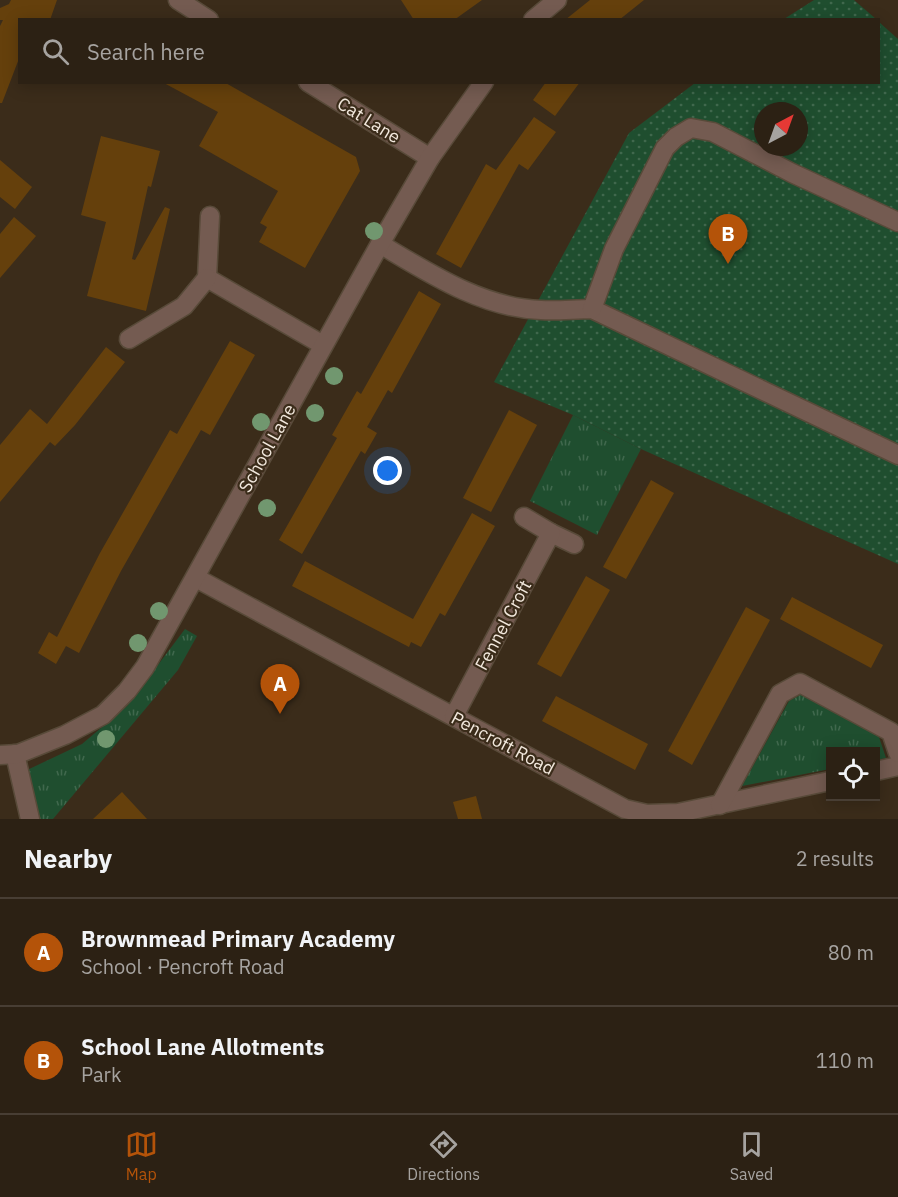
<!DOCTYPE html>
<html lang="en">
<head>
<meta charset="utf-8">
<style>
	body { margin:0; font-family:"IBM Plex Sans",sans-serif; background:#382e22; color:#f1f3f6 }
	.controls { position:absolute; right:18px; bottom:18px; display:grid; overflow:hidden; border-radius:0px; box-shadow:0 3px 15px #0003 }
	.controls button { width:54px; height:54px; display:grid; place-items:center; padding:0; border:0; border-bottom:2px solid #483e34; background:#2c2114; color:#f1f3f6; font:30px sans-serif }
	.compass { position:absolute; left:754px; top:102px; width:54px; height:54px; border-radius:50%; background:#2c2114; box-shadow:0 3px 15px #0003; rotate:41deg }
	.you { position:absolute; left:388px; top:471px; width:21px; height:21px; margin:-15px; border:4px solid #fff; border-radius:50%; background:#1a73e8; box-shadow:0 0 0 9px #1a73e833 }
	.badge { display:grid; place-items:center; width:39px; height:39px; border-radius:50%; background:#b45309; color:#fff; font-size:20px; font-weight:700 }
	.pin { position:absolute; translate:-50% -50px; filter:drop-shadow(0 2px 3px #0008) }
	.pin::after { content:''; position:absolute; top:32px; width:21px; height:18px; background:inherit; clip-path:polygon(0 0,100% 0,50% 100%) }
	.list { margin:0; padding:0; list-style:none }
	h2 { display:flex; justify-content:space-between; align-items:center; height:78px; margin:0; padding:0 24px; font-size:26px }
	h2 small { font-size:20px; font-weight:400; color:#a6a3a0 }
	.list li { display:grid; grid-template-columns:39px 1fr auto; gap:18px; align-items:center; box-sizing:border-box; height:108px; padding:0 24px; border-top:2px solid #483e34 }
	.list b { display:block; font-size:22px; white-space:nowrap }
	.list p { margin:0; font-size:20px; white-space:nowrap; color:#a6a3a0 }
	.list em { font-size:20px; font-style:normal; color:#a6a3a0 }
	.icon { flex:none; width:33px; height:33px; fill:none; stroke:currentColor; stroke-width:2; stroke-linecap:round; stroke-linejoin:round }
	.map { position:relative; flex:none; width:898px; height:819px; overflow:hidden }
	.search { position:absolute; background:#2c2114; box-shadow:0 3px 15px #0003; left:18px; right:18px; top:18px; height:66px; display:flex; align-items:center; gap:15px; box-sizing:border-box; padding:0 21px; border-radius:0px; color:#a6a3a0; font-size:22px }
	.sheet { height:294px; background:#2c2114 }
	nav { display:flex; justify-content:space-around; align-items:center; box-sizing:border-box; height:84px; border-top:2px solid #483e34; background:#2c2114; font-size:16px; color:#a6a3a0 }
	nav a { display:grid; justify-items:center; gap:3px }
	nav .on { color:#b45309 }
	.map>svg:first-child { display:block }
	.grass { fill:url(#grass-tufts) }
	.garden { fill:url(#garden-dots); fill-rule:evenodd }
	.building { fill:#65400c }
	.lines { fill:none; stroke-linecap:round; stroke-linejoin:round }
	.minor-casing { stroke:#584a39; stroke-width:21 }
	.minor { stroke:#745b51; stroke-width:18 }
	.tree { fill:#71976f }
	.labels { text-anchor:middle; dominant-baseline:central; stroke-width:4.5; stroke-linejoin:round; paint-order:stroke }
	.street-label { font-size:18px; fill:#f2e8dd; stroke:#3b2c1a }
</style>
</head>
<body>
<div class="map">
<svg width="898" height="819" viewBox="0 0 898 819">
	<defs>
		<pattern id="grass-tufts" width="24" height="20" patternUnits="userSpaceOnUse" patternTransform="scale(1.5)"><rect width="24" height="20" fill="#1f4e2f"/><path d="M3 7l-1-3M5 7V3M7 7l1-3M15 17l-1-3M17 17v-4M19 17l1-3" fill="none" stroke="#40684d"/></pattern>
		<pattern id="garden-dots" width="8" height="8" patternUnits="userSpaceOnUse" patternTransform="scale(1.5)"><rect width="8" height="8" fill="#1f4e2f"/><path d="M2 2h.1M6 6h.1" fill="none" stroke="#40684d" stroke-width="1.8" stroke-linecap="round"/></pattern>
	</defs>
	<rect width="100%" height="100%" fill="#3b2c1a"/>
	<g class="grass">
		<polygon points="573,415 641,449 597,535 530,501"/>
		<polygon points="185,629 197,636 178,670 53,819 32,819 25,771 82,744 127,706"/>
		<polygon points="804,693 877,731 886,758 876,760 876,752 830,752 830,769 742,786 789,701"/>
	</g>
	<g class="garden">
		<polygon points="814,0 854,0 876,19 784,19"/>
		<path d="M879,22L898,39V564L641,449L573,415L494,382L629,133L695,83L878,82ZM763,111H799V147H763Z"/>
	</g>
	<g class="building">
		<polygon points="11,0 57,0 50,20 20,20 20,56 2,103 0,103 0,26 3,20 0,20 0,8 9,4"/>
		<polygon points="401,0 482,0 454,20 414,20"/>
		<polygon points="590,0 644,0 619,20 565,20"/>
		<polygon points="162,82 224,82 356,157 360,171 305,268 259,242 267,227 260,223 278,191 199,146 218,112"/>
		<polygon points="546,82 580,82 555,116 533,100"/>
		<polygon points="534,117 556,132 528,170 519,164 461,268 436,254 486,164 496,170"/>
		<polygon points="101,136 160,151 151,187 148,186 132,259 135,260 165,207 170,209 146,311 87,296 106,222 81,215"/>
		<polygon points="0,160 32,187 15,209 0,197"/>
		<polygon points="14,217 36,236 0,278 0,234"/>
		<polygon points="419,291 441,304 392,393 388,390 367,427 377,433 365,454 361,451 302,554 279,540 337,438 332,435 357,391 361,394"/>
		<polygon points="230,341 255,355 210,435 201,430 121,571 79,653 66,646 56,664 38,653 49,632 57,637 100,553 170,430 177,434"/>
		<polygon points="106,347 125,362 75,425 55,446 50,442 0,502 0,445 30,409 47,424"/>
		<polygon points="509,410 537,425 491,512 463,498"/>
		<polygon points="651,480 674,493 626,579 603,567"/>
		<polygon points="472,513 495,526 445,616 440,613 421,647 411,642 409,647 292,586 305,561 413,619"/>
		<polygon points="586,576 610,590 561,677 537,664"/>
		<polygon points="792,597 883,645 871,668 780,619"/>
		<polygon points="746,607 770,620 692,765 668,751"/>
		<polygon points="556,696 648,744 635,770 542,721"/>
		<polygon points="122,792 147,819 93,819"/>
		<polygon points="476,796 482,819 458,819 453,802"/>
	</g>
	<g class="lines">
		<defs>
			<g id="minor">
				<polyline points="178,0 209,20"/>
				<polyline points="533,20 557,0"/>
				<polyline points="308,82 430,158"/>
				<polyline points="210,216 207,278 323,345"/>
				<path d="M380,244C429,273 482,308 541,310C558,311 575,309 592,309L898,455"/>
				<polyline points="592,309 614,249 665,148 676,137 691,128 713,132 792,173 898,222"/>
				<polyline points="129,339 184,306 207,278"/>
				<polyline points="551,533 574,544"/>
				<polyline points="196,578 625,809 647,814 678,813 830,781"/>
				<polyline points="454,716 551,533 524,517"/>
				<polyline points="15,754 30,819"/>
				<polyline points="0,755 18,754 65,735 103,715 127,691 145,667 380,244 430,158 484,82"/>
				<polyline points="876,771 898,766"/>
				<polyline points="720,805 780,694 800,683 891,732 898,753"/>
			</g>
		</defs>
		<use href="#minor" class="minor-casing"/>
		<use href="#minor" class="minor"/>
	</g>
	<g class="tree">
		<circle cx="374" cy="231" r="9"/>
		<circle cx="334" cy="376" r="9"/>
		<circle cx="315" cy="413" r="9"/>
		<circle cx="261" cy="422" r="9"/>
		<circle cx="267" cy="508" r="9"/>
		<circle cx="159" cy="611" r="9"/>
		<circle cx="138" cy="643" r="9"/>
		<circle cx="106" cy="739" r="9"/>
	</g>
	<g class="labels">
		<g class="street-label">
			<text transform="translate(369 120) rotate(32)">Cat Lane</text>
			<text transform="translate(267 448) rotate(-61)">School Lane</text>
			<text transform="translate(503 625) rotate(-62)">Fennel Croft</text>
			<text transform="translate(503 743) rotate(28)">Pencroft Road</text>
		</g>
	</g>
</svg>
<div class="controls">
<button><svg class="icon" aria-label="locate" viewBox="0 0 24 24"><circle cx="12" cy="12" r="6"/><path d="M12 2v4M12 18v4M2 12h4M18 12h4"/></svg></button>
</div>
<svg class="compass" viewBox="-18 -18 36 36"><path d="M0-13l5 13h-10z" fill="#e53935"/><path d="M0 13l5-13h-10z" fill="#a6a3a0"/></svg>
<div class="you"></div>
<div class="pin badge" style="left:280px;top:714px">A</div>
<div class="pin badge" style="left:728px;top:264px">B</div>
<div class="search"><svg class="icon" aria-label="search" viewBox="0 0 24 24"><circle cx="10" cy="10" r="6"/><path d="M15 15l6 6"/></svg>Search here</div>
</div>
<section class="sheet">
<h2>Nearby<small>2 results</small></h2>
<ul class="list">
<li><span class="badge">A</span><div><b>Brownmead Primary Academy</b><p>School · Pencroft Road</p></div><em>80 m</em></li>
<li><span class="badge">B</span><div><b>School Lane Allotments</b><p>Park</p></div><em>110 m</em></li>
</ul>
</section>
<nav>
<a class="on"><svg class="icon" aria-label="map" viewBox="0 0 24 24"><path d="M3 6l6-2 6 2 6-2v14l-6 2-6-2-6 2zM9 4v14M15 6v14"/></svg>Map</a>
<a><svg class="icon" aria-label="directions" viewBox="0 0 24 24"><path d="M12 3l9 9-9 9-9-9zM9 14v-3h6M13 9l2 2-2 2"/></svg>Directions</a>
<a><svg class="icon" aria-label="saved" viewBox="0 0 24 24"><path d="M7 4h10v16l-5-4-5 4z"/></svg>Saved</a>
</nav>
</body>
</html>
